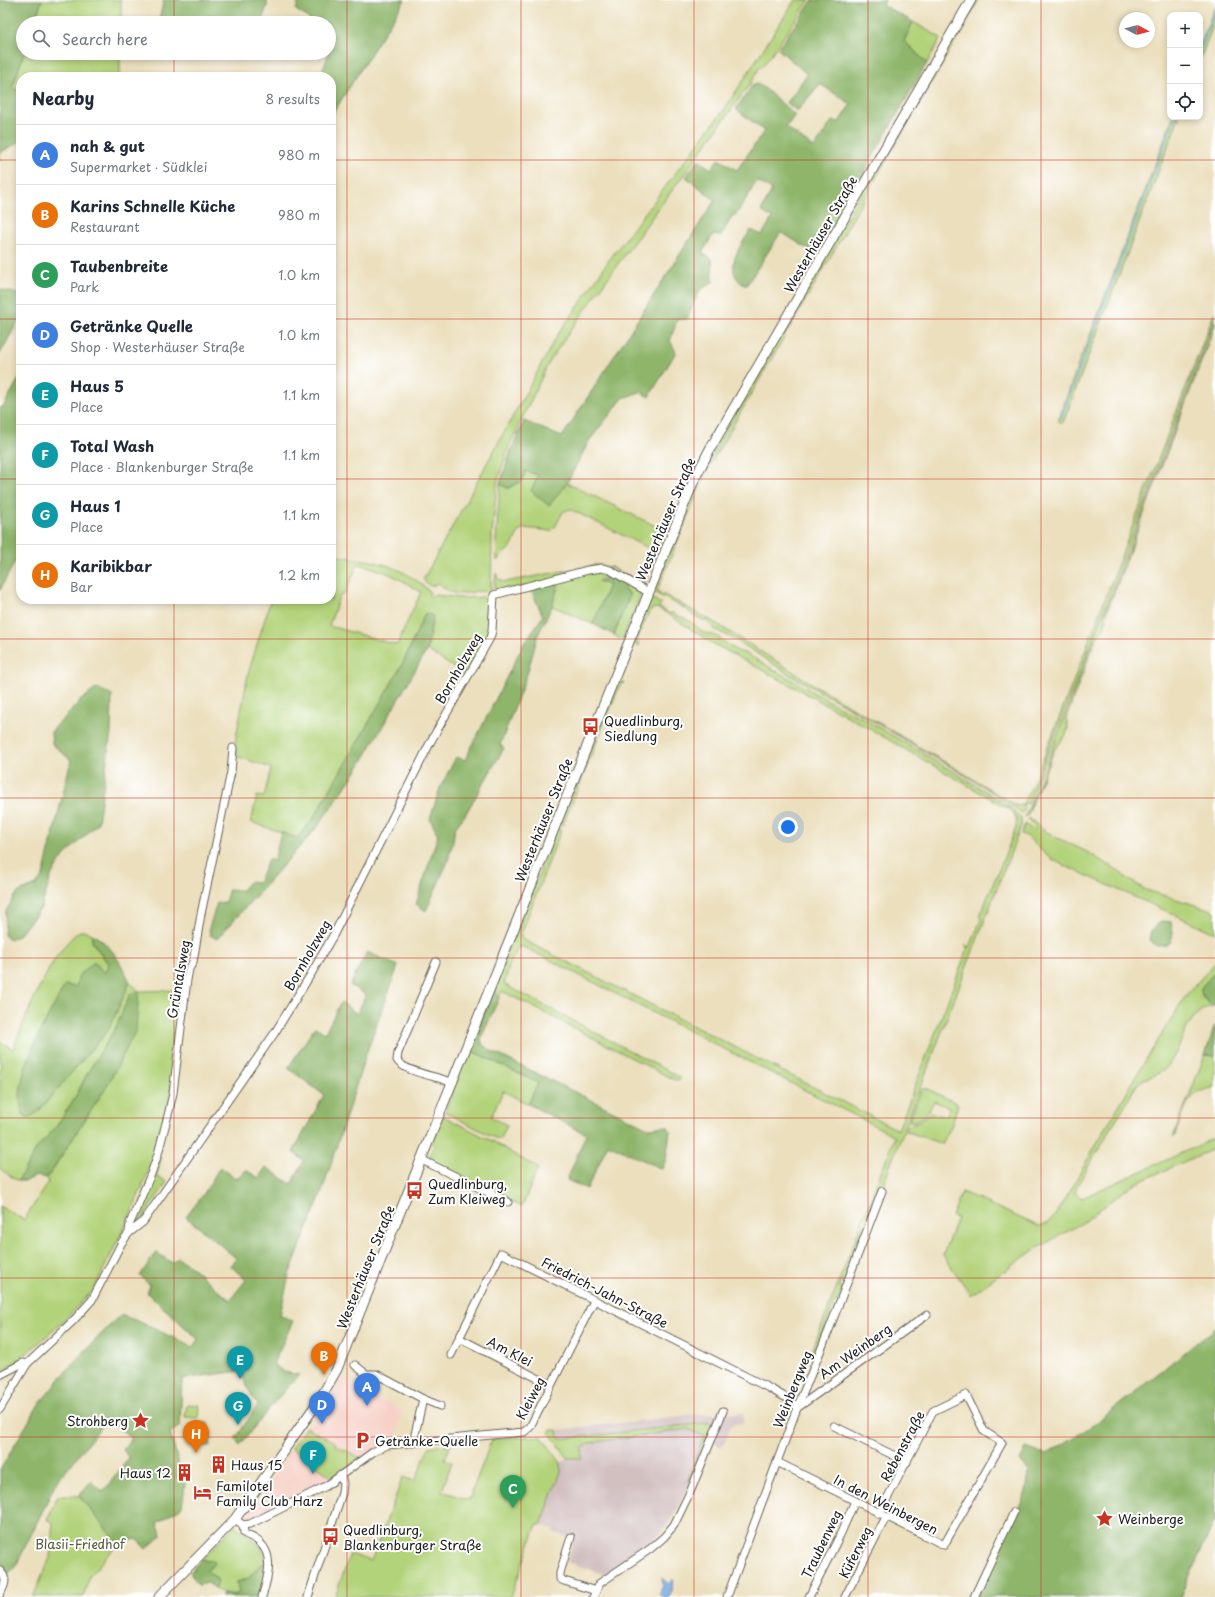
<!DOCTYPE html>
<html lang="en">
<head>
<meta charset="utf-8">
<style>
	body { margin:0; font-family:"Playpen Sans",sans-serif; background:#f2f2f3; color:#1f2937 }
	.controls { position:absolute; right:12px; top:12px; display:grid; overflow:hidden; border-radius:8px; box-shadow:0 2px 6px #0003 }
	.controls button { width:36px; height:36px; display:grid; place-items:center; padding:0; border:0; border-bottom:1px solid #e0e1e3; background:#fff; color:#1f2937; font:20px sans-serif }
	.compass { position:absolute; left:1119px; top:12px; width:36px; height:36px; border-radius:50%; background:#fff; box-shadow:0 2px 6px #0003; rotate:97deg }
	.you { position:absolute; left:788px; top:827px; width:14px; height:14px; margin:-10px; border:3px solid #fff; border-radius:50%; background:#1a73e8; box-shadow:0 0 0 6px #1a73e833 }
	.badge { display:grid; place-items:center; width:26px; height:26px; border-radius:50%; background:#c8321e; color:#fff; font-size:13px; font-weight:700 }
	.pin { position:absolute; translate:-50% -33px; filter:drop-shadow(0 1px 2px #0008) }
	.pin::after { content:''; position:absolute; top:21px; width:14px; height:12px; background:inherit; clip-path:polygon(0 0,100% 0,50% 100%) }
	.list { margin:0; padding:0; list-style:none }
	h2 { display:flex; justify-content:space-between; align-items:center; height:52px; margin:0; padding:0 16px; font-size:17px }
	h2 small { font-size:13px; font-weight:400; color:#747a83 }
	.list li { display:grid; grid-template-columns:26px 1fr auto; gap:12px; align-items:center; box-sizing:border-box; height:60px; padding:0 16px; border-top:1px solid #e0e1e3 }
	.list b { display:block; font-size:15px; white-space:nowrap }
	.list p { margin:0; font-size:13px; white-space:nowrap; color:#747a83 }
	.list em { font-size:13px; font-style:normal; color:#747a83 }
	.icon { flex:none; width:22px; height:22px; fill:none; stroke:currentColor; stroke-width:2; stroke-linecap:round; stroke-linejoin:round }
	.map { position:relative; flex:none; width:1215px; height:1597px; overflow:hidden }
	.search { position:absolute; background:#fff; box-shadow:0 2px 6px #0003; left:16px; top:16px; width:320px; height:44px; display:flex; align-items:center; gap:10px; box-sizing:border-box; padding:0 14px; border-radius:22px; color:#747a83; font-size:15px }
	.panel { position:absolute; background:#fff; box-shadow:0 2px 6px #0003; left:16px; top:72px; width:320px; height:532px; border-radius:16px }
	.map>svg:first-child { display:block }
	.built { fill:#f7d1c7 }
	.industrial { fill:#d2bfc0 }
	.green { fill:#b3d37a; stroke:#68784b; fill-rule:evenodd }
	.forest { fill:#8eb56a; stroke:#556843 }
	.water { fill:#76a7e1; stroke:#49627e }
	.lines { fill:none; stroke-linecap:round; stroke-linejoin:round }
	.stream { stroke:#76a7e1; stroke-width:1.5 }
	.minor-casing { stroke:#646054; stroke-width:9 }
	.major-casing { stroke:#646054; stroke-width:11 }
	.minor { stroke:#fff; stroke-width:7 }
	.major { stroke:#fff; stroke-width:9 }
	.grid { fill:none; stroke:#c8321e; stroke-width:1; stroke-opacity:0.55 }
	.labels { text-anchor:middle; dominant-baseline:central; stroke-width:4; stroke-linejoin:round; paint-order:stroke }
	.street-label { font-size:13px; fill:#1c1c1c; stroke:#fff }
	.poi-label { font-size:13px; fill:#1c1c1c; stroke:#fff; text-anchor:start }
	.park-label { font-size:13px; fill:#515c3d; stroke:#fff }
</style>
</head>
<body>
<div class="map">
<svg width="1215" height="1597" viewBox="0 0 1215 1597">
	<rect width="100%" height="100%" fill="#fff"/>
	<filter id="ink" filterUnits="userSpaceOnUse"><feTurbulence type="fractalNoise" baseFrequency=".025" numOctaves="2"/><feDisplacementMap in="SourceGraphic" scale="8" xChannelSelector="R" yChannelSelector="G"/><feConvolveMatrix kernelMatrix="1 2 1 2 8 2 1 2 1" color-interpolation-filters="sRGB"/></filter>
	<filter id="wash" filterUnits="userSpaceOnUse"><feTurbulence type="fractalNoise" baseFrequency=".012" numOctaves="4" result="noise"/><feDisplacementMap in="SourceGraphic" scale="16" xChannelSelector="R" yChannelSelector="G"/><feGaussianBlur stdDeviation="0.9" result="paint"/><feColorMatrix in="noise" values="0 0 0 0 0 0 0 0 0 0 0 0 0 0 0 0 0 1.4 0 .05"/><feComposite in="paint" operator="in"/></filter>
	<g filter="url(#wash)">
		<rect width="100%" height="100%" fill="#ebdfbd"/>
		<g class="built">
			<polygon points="340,1376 363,1388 362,1391 402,1410 395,1441 361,1458 306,1427 329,1397"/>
			<polygon points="291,1448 333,1478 286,1501 252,1519 244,1519 279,1468"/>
		</g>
		<g class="industrial">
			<polygon points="743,1413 743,1423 731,1425 723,1447 707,1441 715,1422 559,1439 558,1430 689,1415"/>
			<polygon points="688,1429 705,1436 688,1480 691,1481 677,1509 664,1530 652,1542 607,1575 567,1562 574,1539 553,1532 553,1529 541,1525 561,1472 561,1463 568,1458 582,1458 582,1449 589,1443"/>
		</g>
		<g class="green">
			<polygon points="42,0 121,0 121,23 34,23"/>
			<polygon points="795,0 810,0 762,67 760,67 750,84 699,154 696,152 694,154 696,158 633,243 563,341 547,366 522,419 508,448 497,483 492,535 491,592 477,591 468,593 457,594 450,592 439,584 430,586 423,580 558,334 577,308 609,260 726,107"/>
			<polygon points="974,0 979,0 706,472 657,591 712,621 811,683 965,774 1017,806 1022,805 1034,782 1073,682 1215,311 1215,316 1109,598 1028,804 1024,803 1023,806 1025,809 1022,813 983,786 868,718 790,675 736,640 714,629 708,622 692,615 686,609 653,592 695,484 768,355 771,355 773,352 770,350 818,268 821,270 823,266 820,264"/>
			<polygon points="1215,6 1215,20 1200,60 1200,46"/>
			<polygon points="913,22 941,38 927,63 904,41"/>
			<polygon points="24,53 120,53 120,77 21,77 21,92 12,88"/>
			<polygon points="1173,117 1179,117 1063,423 1058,421 1082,354 1083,354"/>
			<polygon points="1215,321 1215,325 1108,609 1104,627 1096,639 1073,699 1066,719 1068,727 1066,735 1054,750 1029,811 1028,815 1025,817 1041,779 1098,628 1113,593"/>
			<polygon points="525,471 539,475 531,491 549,505 567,483 666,531 644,586 611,568 499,592 496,591 494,588 496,573 498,579 505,582 595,565 611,567 643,584 645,582 655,557 656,554 652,550 570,509 563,512 555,527 551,531 524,528 519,531 512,546 503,554 497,561 496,541 500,484 508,488 522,481"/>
			<path d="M331,555C372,561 399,562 430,592L429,595L432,597L435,595L461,598L489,597L491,599L490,633L465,675L427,650L433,616L425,613L403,663L336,780L313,819L297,838L251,822L257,796L264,797L271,768L236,756L237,752L234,748L248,674L271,599H331ZM358,564C384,570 398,577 421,592L397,645L329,626L339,597L345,593Z"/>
			<polygon points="601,570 616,576 608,575 598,581 609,585 593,624 552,606 558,586 557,580"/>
			<polygon points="626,583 642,592 622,640 614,635 630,594 623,589"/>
			<path d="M651,599H654L659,603H662L659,607L670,614L672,612L676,615L690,621L704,633L716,636L737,651L745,653L832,703L866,720L982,789L1011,808L1021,818V826L882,1187L879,1193L877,1194L874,1200L875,1203L866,1224L864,1225L861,1233L862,1239L854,1259L851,1258L846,1271L849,1272L845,1282L841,1281L840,1287L843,1288L837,1303L834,1302L829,1318L819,1342L820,1344L815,1358L810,1356L895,1136L524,947H519L511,960L504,984L679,1077L681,1079L678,1081L663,1074L502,991L499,998L494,990L470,1050L538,1083L528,1104L503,1091L491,1117L507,1125L501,1139H497L445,1112L451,1095H453V1089L493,988L496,989L498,987L495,984L557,828L561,830L521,934L522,939L898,1130L968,948L965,944L970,947L982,917L980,916L1016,828C1017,819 1016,815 1009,809L842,713L712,643L665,612L656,608L650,610L637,640L639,646L630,643Z"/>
			<polygon points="617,681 625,683 620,685 563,825 559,824 594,740 595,741 596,738 595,737"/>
			<polygon points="1029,818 1047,833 1085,851 1116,869 1128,879 1146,890 1215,911 1215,933 1063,865 1047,856 1027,836 1021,834 1025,824 1034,831 1036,829 1028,819"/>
			<path d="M80,931H86L92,934V942L109,965L104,973L94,962L76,987L38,1112L109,1029L130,982L139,991L184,990L171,1091L155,1156L128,1220L94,1289L62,1323L14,1364L0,1372V1206L24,1220L48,1182L47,1178L107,1086L136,1030L130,994L116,1027L87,1074L76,1096L56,1127L37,1148L18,1181L0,1169V1041L13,1049C26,1017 51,950 80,931Z"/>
			<path d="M1215,963V972L1201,988L1202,997L1212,1006C1184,1012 1183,1051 1165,1069C1159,1075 1146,1077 1138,1083L1078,1184L1075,1193L1082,1198L1215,1138V1148L1132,1185L1082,1223L1034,1250L971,1295L943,1255L957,1218L952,1216L962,1192L1038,1226C1045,1225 1049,1222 1054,1217L1139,1071L1186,995Z"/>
			<path d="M1205,1055L1215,1056V1087C1209,1089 1202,1090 1196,1093C1186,1099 1179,1125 1175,1136L1173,1137Z"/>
			<path d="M922,1089H928L958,1104L951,1127L942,1144L906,1131L908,1125L917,1123L931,1112L946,1117L950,1108L934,1101C930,1110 920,1123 909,1121Z"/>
			<polygon points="443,1116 498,1144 498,1145 538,1168 522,1207 428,1159 434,1146 432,1144"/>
			<polygon points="158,1158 161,1160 156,1176 167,1182 141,1220 133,1223"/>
			<polygon points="187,1404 199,1405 198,1418 185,1417"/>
			<polygon points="201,1422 208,1423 210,1446 197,1444"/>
			<polygon points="715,1422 691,1481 688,1480 704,1436 688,1429 589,1443 582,1449 582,1458 568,1458 549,1432 551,1430 558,1430 559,1439"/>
			<polygon points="306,1427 336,1443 335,1445 361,1458 333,1478 291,1448"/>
			<polygon points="541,1436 561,1463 561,1472 541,1525 537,1524 511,1597 335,1597 350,1554 371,1561 403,1477 415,1481 429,1447 451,1444 445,1459 452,1462 442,1491 469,1500 492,1439"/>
			<polygon points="58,1496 79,1496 118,1543 90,1576 83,1597 33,1597 50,1558 53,1522 47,1520"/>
			<path d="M235,1525L260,1546L267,1563L261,1564L248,1579L237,1582L239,1593C231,1597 222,1593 215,1588L218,1582L216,1578L207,1571L214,1563L202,1559Z"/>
		</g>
		<g class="forest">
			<polygon points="0,0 42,0 34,23 23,23 23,53 24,53 12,88 21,92 21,141 1,152 0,160"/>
			<polygon points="164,0 267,0 267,6 261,23 158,23"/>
			<path d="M299,0H405L331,116V77H318C328,62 328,53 332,36L329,33V23H316L296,10Z"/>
			<path d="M813,0H885L883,5L913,22L904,41L927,63L816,254L781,232L746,286C721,272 739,247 751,230L762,235L772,218L761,211L772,190L757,181L736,215H733L721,236L713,235L702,253L712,259L713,282L699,291L687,319L677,320L670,341L676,352L649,397L640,392L623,398L589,441L567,483L549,506L531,491L538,475L526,471L522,481L508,488L500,484L511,450L524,421L562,437L715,200L686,177L698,160L711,169L718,159L737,170L764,131L736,109L752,86L757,84L763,87L795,115L786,127L814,148L832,121L839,122L851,104L820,84L797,111L787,103L807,74L778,49Z"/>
			<polygon points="0,289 21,295 21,316 0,354"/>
			<polygon points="21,375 21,550 0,590 0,407 3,407"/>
			<polygon points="608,577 620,579 626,583 623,589 630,594 614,635 593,624 609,585 600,582"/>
			<polygon points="557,580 558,586 552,606 538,635 527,674 500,745 504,748 465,815 455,828 453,841 448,861 426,911 416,904 438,835 430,819 440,788 456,757 465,760 524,643 543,616 530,588"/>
			<polygon points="425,613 433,616 427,650 357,770 318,826 306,840 217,939 210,935 209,928 217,903 225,902 229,889 242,890 249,882 258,883 268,859 274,861 281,832 297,838 313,819 403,663"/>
			<polygon points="97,688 112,695 111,732 98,823 64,856 52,874 41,908 21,933 11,940 4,935 6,911 17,893 36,885 43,876 71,760 52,744 51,732 80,701"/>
			<polygon points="1163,921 1171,922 1173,933 1171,942 1166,945 1157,946 1151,941 1150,933 1156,925"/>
			<path d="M92,934C112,945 120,962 130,982L109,1029L38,1112L28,1118L23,1114C22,1108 19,1101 20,1096C22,1058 48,1018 65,985L76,987L79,975L94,962L104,973L109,965L92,941Z"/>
			<path d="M367,952L398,966L366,1054L323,1189L289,1275L280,1315L293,1321L273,1364L284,1372L299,1375L276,1400L240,1445L235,1439L258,1405C250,1395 246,1383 240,1371L182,1379L180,1426L170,1433L178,1461L179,1477H186L182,1507L157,1523L162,1535L146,1549L137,1539L118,1543L79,1496L91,1481L103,1492L129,1458L123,1450L132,1438L107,1419L55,1485L16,1566L8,1574L0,1569V1470L39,1404L74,1362L120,1315L138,1321L193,1347L198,1339L147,1293L150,1285L140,1276L156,1252L172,1263L178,1258L197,1271L205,1279L230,1300L246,1280L231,1266L236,1258L186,1217L203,1195L220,1167L237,1179L246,1170L259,1178L266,1167L291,1184L304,1161L293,1152L324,1095L288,1068L315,1027L325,1033L341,1002L357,1014L366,995L350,985Z"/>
			<polygon points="1215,972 1215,1007 1202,997 1201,988"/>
			<path d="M494,990L499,998L481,1038L482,1044L491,1051L648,1128C654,1128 662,1125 668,1127L670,1131L666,1160L662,1169L608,1144L587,1189L567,1180L586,1134L528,1104L538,1083L470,1050Z"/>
			<polygon points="139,991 136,1030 107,1086 47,1178 36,1176 26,1181 18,1181 37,1148 56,1127 76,1096 87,1074 116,1027 130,994"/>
			<polygon points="1215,1025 1215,1056 1205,1055"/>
			<polygon points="1215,1328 1215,1520 1180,1597 977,1597 1026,1492 1029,1472 1020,1460 1026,1448 1046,1455 1095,1424"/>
			<polygon points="202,1559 205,1561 213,1560 214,1563 207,1571 216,1578 218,1582 215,1588 206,1582 199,1586 190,1572 193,1569 195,1569 194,1567"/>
			<polygon points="267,1563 260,1597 221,1597 223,1593 234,1595 239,1593 237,1582 248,1579 261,1564"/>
		</g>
		<polygon class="water" points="662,1578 669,1584 673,1579 672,1591 669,1597 663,1597 659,1594 663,1586"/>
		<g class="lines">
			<g class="stream">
				<polyline points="1200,50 1215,10"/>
				<polyline points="1061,418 1175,117"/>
			</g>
		</g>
	</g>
	<g filter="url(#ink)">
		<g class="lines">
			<defs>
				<g id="minor">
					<path d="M436,962L398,1053L397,1060C403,1072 441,1077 453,1083"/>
					<polyline points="422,1160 508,1202"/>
					<polyline points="129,1233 130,1223 151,1174 158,1154 169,1111 173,1093 187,980 189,969 193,962 201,914 231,772 233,748"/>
					<polyline points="459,1338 551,1385"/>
					<polyline points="451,1355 501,1253 769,1388 790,1400 797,1408"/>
					<polyline points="355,1365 366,1374 376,1374 423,1399 413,1443"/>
					<polyline points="0,1375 23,1363 27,1364"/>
					<polyline points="423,1399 440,1406"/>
					<polyline points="797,1408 927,1315"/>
					<polyline points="0,1409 27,1364 73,1321 92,1300 122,1242 129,1233 143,1222 274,1034 311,974 334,934 432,739 490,638 492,631 494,595 588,570 602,568 610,570 648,592"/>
					<polyline points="834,1426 907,1462"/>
					<polyline points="777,1462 944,1545 1002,1443 984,1431 966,1395 933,1411 879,1514"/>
					<polyline points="235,1519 243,1525 250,1524 326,1486 373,1452 387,1445 524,1432 530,1427 594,1301"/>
					<path d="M243,1525L244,1533C247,1536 251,1536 255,1539C276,1552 268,1578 262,1597"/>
					<polyline points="571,1537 560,1573 560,1579 564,1581 596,1591"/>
					<path d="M0,1571C8,1579 5,1585 0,1594"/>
					<polyline points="308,1597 342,1493 343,1483 341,1475"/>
					<polyline points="593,1597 600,1583 650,1549 664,1537 674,1525 691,1490 723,1411"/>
					<polyline points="727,1597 797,1408 829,1330 882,1191"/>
					<polyline points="809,1597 840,1535 855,1501"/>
					<polyline points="845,1597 886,1517"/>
					<polyline points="974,1597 1014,1512"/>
				</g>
				<polyline id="major" points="159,1597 235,1519 248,1501 320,1399 337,1369 694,480 710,449 971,0"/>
			</defs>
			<use href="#minor" class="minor-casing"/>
			<use href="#major" class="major-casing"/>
			<use href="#minor" class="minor"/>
			<use href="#major" class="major"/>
		</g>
	</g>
	<path class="grid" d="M174,0V23M347,0V1597M521,0V1597M694,0V1597M868,0V1597M1041,0V1597M174,53V77M0,160H21M331,160H1215M0,319H21M331,319H1215M0,479H21M331,479H1215M174,599V1597M0,639H1215M0,798H1215M0,958H1215M0,1118H1215M0,1278H1215M0,1437H1215"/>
	<defs>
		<symbol id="bus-bare" viewBox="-9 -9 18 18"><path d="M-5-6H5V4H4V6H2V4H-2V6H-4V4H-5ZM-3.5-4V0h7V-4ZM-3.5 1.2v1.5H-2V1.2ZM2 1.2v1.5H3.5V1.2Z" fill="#c8321e" stroke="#fff" stroke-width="2.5" paint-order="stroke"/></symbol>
		<symbol id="sight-bare" viewBox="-9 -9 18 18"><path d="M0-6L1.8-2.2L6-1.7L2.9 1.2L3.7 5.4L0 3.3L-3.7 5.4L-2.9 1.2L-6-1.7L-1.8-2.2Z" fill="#c8321e" stroke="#fff" stroke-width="2.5" paint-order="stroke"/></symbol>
		<symbol id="parking-bare" viewBox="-9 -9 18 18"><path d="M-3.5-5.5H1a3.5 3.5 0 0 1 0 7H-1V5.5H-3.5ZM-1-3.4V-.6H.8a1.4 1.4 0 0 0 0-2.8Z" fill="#c8321e" stroke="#fff" stroke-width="2.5" paint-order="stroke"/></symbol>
		<symbol id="building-bare" viewBox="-9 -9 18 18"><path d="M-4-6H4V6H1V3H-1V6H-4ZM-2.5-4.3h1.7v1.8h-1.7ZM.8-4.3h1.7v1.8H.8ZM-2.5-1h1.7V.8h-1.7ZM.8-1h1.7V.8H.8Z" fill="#c8321e" stroke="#fff" stroke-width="2.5" paint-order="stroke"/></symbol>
		<symbol id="hotel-bare" viewBox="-9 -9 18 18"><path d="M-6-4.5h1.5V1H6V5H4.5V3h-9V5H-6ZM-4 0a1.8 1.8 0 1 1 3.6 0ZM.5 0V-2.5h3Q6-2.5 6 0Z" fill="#c8321e" stroke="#fff" stroke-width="2.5" paint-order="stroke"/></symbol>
	</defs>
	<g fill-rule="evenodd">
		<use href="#bus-bare" x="578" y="714" width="25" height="25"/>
		<use href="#bus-bare" x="402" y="1178" width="25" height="25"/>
		<use href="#sight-bare" x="128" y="1408" width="25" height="25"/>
		<use href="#parking-bare" x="350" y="1428" width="25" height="25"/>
		<use href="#building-bare" x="206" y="1452" width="25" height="25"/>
		<use href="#building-bare" x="172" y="1460" width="25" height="25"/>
		<use href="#hotel-bare" x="190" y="1480" width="25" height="25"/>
		<use href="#sight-bare" x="1092" y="1506" width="25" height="25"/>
		<use href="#bus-bare" x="318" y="1524" width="25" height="25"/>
	</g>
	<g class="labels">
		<g class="street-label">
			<text transform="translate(820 234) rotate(-60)">Westerhäuser Straße</text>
			<text transform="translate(665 519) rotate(-67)">Westerhäuser Straße</text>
			<text transform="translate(458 668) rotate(-60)">Bornholzweg</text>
			<text transform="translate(543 820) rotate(-68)">Westerhäuser Straße</text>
			<text transform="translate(307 955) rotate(-60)">Bornholzweg</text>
			<text transform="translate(178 979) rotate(-80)">Grüntalsweg</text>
			<text transform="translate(365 1267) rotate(-68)">Westerhäuser Straße</text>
			<text transform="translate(605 1292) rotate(27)">Friedrich-Jahn-Straße</text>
			<text transform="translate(510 1351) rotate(27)">Am Klei</text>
			<text transform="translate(855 1351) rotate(-35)">Am Weinberg</text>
			<text transform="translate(792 1389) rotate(-68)">Weinbergweg</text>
			<text transform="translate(530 1398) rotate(-62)">Kleiweg</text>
			<text transform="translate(902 1446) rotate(-62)">Rebenstraße</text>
			<text transform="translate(886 1504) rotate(27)">In den Weinbergen</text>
			<text transform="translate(821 1544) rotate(-64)">Traubenweg</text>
			<text transform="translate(855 1552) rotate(-63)">Küferweg</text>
		</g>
		<g class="poi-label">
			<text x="604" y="720">Quedlinburg,<tspan x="604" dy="15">Siedlung</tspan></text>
			<text x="428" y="1183">Quedlinburg,<tspan x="428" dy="15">Zum Kleiweg</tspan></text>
			<text x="128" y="1420" text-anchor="end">Strohberg</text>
			<text x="375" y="1440">Getränke-Quelle</text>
			<text x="231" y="1464">Haus 15</text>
			<text x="171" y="1472" text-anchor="end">Haus 12</text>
			<text x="216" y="1485">Familotel<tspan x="216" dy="15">Family Club Harz</tspan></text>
			<text x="1118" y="1518">Weinberge</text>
			<text x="343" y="1529">Quedlinburg,<tspan x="343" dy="15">Blankenburger Straße</tspan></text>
		</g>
		<g class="park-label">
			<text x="80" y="1543">Blasii-Friedhof</text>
		</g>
	</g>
</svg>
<div class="controls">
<button>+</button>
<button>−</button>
<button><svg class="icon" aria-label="locate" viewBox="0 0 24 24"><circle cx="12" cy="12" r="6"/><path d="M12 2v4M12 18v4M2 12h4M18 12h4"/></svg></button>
</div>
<svg class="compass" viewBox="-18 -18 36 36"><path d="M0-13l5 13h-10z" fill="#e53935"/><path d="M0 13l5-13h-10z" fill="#747a83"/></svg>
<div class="you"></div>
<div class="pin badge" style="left:367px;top:1406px;background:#3f7fe0">A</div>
<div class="pin badge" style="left:324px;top:1375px;background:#e8710a">B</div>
<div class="pin badge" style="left:513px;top:1508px;background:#2e9e5b">C</div>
<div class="pin badge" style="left:322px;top:1424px;background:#3f7fe0">D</div>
<div class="pin badge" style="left:240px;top:1379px;background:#0f9aa8">E</div>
<div class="pin badge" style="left:313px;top:1474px;background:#0f9aa8">F</div>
<div class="pin badge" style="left:238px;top:1425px;background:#0f9aa8">G</div>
<div class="pin badge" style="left:196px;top:1453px;background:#e8710a">H</div>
<div class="search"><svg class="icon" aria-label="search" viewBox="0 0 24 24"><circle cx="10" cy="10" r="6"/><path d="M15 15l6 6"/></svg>Search here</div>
<section class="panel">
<h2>Nearby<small>8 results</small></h2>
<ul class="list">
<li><span class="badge" style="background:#3f7fe0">A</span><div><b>nah &amp; gut</b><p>Supermarket · Südklei</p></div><em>980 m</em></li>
<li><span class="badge" style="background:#e8710a">B</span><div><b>Karins Schnelle Küche</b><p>Restaurant</p></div><em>980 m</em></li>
<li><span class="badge" style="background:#2e9e5b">C</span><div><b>Taubenbreite</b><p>Park</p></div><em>1.0 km</em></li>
<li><span class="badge" style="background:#3f7fe0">D</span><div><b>Getränke Quelle</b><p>Shop · Westerhäuser Straße</p></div><em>1.0 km</em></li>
<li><span class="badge" style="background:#0f9aa8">E</span><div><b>Haus 5</b><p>Place</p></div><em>1.1 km</em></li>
<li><span class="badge" style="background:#0f9aa8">F</span><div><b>Total Wash</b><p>Place · Blankenburger Straße</p></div><em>1.1 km</em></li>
<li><span class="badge" style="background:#0f9aa8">G</span><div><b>Haus 1</b><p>Place</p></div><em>1.1 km</em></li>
<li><span class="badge" style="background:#e8710a">H</span><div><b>Karibikbar</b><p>Bar</p></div><em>1.2 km</em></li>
</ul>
</section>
</div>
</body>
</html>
